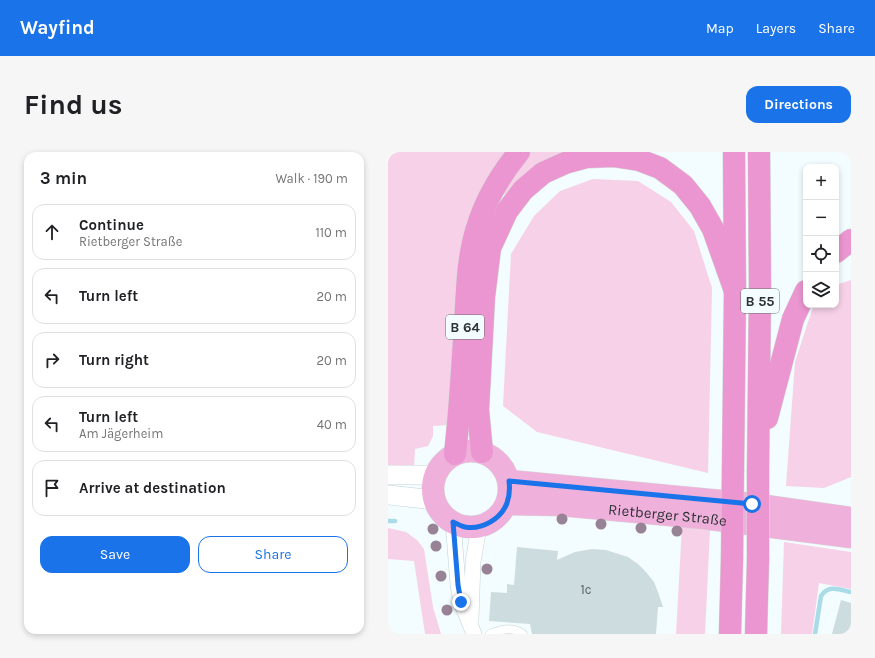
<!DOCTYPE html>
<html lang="en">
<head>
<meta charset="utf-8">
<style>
	body { margin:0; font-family:Karla,sans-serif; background:#f6f6f6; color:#202124 }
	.controls { position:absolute; right:12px; top:12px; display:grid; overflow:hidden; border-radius:8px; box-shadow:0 2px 6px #0003 }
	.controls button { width:36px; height:36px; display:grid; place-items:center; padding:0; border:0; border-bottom:1px solid #e0e0e0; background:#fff; color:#202124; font:20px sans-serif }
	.stop { position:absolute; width:12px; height:12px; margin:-9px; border:3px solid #1a73e8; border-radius:50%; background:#fff }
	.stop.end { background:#1a73e8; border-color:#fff; box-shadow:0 1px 4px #0008 }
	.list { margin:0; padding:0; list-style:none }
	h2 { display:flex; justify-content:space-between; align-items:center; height:52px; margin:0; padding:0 16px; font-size:17px }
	h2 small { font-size:13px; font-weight:400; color:#757577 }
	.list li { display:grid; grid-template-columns:26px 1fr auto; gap:12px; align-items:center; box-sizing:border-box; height:56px; margin:0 8px 8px; padding:0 8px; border:1px solid #e0e0e0; border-radius:12px }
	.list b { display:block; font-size:15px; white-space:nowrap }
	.list p { margin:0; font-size:13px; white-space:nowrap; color:#757577 }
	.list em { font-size:13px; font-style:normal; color:#757577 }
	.actions { display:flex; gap:8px; padding:12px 16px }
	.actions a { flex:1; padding:9px 0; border:1px solid #1a73e8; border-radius:12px; text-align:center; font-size:14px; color:#1a73e8 }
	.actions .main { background:#1a73e8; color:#fff }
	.icon { flex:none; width:22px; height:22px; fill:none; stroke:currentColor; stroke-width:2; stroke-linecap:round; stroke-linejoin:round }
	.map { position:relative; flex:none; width:463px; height:482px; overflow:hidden; border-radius:12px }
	header { display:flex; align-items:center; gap:24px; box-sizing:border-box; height:56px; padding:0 20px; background:#1a73e8; color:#fff }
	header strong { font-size:19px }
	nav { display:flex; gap:22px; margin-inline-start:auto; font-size:14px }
	.intro { display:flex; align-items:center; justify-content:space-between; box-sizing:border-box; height:96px; padding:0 24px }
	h1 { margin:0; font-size:28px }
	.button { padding:10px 18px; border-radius:12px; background:#1a73e8; color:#fff; font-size:14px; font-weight:700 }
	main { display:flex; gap:24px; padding:0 24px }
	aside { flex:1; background:#fff; border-radius:12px; box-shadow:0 2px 6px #0003 }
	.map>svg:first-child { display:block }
	.green { fill:#f6d1e8 }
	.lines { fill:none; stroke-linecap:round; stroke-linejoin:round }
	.stream { stroke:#aadce7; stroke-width:4.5 }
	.building { fill:#cddcdf }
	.service-casing { stroke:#c3d2d6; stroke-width:9 }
	.minor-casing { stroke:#c3d2d6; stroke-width:16 }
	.tertiary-casing { stroke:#c3d2d6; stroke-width:20 }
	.primary-casing { stroke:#d5d6d7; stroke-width:23 }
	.trunk-casing { stroke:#d5d6d7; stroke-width:23 }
	.service { stroke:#fff; stroke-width:8 }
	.minor { stroke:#fff; stroke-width:15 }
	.tertiary { stroke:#fff; stroke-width:19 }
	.primary { stroke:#f0b0dc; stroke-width:22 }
	.trunk { stroke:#eb96d0; stroke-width:22 }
	.trunk-bridge-casing { stroke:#d5d6d7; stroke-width:23; stroke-linecap:butt }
	.trunk-bridge { stroke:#eb96d0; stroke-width:22 }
	.tree { fill:#988295 }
	.route { stroke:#1a73e8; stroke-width:5 }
	.labels { text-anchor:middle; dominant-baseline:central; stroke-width:3; stroke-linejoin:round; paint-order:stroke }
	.number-label { font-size:13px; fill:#555d60 }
	.shield { fill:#f3fcfe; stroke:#686f71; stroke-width:1 }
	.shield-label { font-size:14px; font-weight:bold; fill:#2d3335 }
	.street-label { font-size:15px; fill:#2d3335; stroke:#f3fcfe }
</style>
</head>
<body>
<header>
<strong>Wayfind</strong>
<nav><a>Map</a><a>Layers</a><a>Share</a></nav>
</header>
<div class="intro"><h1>Find us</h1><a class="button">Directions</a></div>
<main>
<aside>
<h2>3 min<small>Walk · 190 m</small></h2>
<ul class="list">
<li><svg class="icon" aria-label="ahead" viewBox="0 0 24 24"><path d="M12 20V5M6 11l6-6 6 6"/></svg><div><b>Continue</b><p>Rietberger Straße</p></div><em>110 m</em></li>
<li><svg class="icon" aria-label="left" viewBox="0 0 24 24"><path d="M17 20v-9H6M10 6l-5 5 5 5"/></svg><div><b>Turn left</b></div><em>20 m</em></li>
<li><svg class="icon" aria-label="right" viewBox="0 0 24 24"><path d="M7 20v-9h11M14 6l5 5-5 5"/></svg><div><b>Turn right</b></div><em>20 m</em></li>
<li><svg class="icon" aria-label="left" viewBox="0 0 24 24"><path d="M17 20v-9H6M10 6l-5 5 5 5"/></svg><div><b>Turn left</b><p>Am Jägerheim</p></div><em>40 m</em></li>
<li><svg class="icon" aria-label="arrive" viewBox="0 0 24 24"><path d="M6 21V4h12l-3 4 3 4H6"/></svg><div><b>Arrive at destination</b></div></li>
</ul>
<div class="actions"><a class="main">Save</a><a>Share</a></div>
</aside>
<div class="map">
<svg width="463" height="482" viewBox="0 0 463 482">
	<rect width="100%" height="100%" fill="#f3fcfe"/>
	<g class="green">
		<polygon points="0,0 119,0 60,273 45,274 45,284 40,294 27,297 26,314 0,313"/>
		<path d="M140,0H174C151,8 136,27 119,44L112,40Z"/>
		<polygon points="205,27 250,29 283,50 306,79 324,136 320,321 149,280 115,254 123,102 146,64 172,39"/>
		<polygon points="463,128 463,325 436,336 398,334 407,210 425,155 426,153 448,153 448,133"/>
		<polygon points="294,375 322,378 317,482 288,482"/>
		<polygon points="0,376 18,380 29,388 36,397 45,455 53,482 37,482 26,409 0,407"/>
		<polygon points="396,390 463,400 463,437 431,431 424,482 393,482"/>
	</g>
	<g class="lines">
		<g class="stream">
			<polyline points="0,369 7,369"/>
			<path d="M427,482L433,444C441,432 452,438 463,440"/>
		</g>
	</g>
	<g class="building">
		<polygon points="129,395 170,399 169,408 187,400 204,397 218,398 240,405 250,412 258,420 266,430 270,440 275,455 270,455 268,482 144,482 142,472 101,469 103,440 119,441 119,432 126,433"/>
		<polygon points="453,448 463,451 463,482 444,482"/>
	</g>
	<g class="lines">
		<defs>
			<path id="service" d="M102,482C113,477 125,474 135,482"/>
			<g id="minor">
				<polyline points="65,370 70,433 73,450 86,482"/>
				<polyline points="83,467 85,410 91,375"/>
			</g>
			<g id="tertiary">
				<polyline points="0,323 48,323"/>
				<polyline points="0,343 47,348"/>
			</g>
			<g id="primary">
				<circle cx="83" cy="337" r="38"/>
				<polyline points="121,329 364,352 463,366"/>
				<path id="s1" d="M119,352L173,353L315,366L463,385"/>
			</g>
			<g id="trunk">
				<polyline points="448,100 463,88"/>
				<polyline points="379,266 405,167 418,139"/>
				<polyline points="94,300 90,258 96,145 102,96 119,59 135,38 155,21 177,11 199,5 225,4 251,8 272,16 295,33 312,54 325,77 347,139"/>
				<path d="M67,302C72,259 74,216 77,173C79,141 79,107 89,76C97,49 113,22 131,0"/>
				<polyline points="345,317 347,139 346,0"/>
				<polyline points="370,318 372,139 371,0"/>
				<polyline points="342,482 344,407"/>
				<polyline points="368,482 370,408"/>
			</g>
		</defs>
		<use href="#service" class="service-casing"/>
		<use href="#minor" class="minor-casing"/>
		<use href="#tertiary" class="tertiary-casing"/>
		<use href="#primary" class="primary-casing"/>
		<use href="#trunk" class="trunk-casing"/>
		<use href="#service" class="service"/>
		<use href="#minor" class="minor"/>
		<use href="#tertiary" class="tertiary"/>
		<use href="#primary" class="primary"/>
		<use href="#trunk" class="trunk"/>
		<defs>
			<g id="trunk-bridge">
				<polyline points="344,407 345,317"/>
				<polyline points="370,408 370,318"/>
			</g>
		</defs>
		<use href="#trunk-bridge" class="trunk-bridge-casing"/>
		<use href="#trunk-bridge" class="trunk-bridge"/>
	</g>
	<g class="tree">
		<circle cx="174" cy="367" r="5.5"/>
		<circle cx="213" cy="372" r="5.5"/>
		<circle cx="253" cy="376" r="5.5"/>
		<circle cx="45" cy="377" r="5.5"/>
		<circle cx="289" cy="379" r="5.5"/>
		<circle cx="48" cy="394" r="5.5"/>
		<circle cx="99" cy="417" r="5.5"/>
		<circle cx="53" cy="424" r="5.5"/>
		<circle cx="59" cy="458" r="5.5"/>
	</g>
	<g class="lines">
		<path class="route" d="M73,450L70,433L65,370C69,372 73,374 77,375C94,378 113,367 119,351C122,343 122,337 121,329L364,352"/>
	</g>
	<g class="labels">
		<g class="number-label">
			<text x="198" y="437">1c</text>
		</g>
		<g class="shield">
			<rect x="353" y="137" width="38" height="24" rx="3"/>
			<rect x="58" y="163" width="38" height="24" rx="3"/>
		</g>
		<g class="shield-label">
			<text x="372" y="149">B 55</text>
			<text x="77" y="175">B 64</text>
		</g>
		<g class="street-label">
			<text stroke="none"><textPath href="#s1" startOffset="161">Rietberger Straße</textPath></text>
		</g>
	</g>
</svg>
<div class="controls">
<button>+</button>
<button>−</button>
<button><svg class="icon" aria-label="locate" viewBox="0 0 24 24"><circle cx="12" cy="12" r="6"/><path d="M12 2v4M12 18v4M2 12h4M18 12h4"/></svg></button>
<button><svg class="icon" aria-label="layers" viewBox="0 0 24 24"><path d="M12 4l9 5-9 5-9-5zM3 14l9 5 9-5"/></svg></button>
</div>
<div class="stop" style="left:364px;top:352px"></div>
<div class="stop end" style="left:73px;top:450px"></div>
</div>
</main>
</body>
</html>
